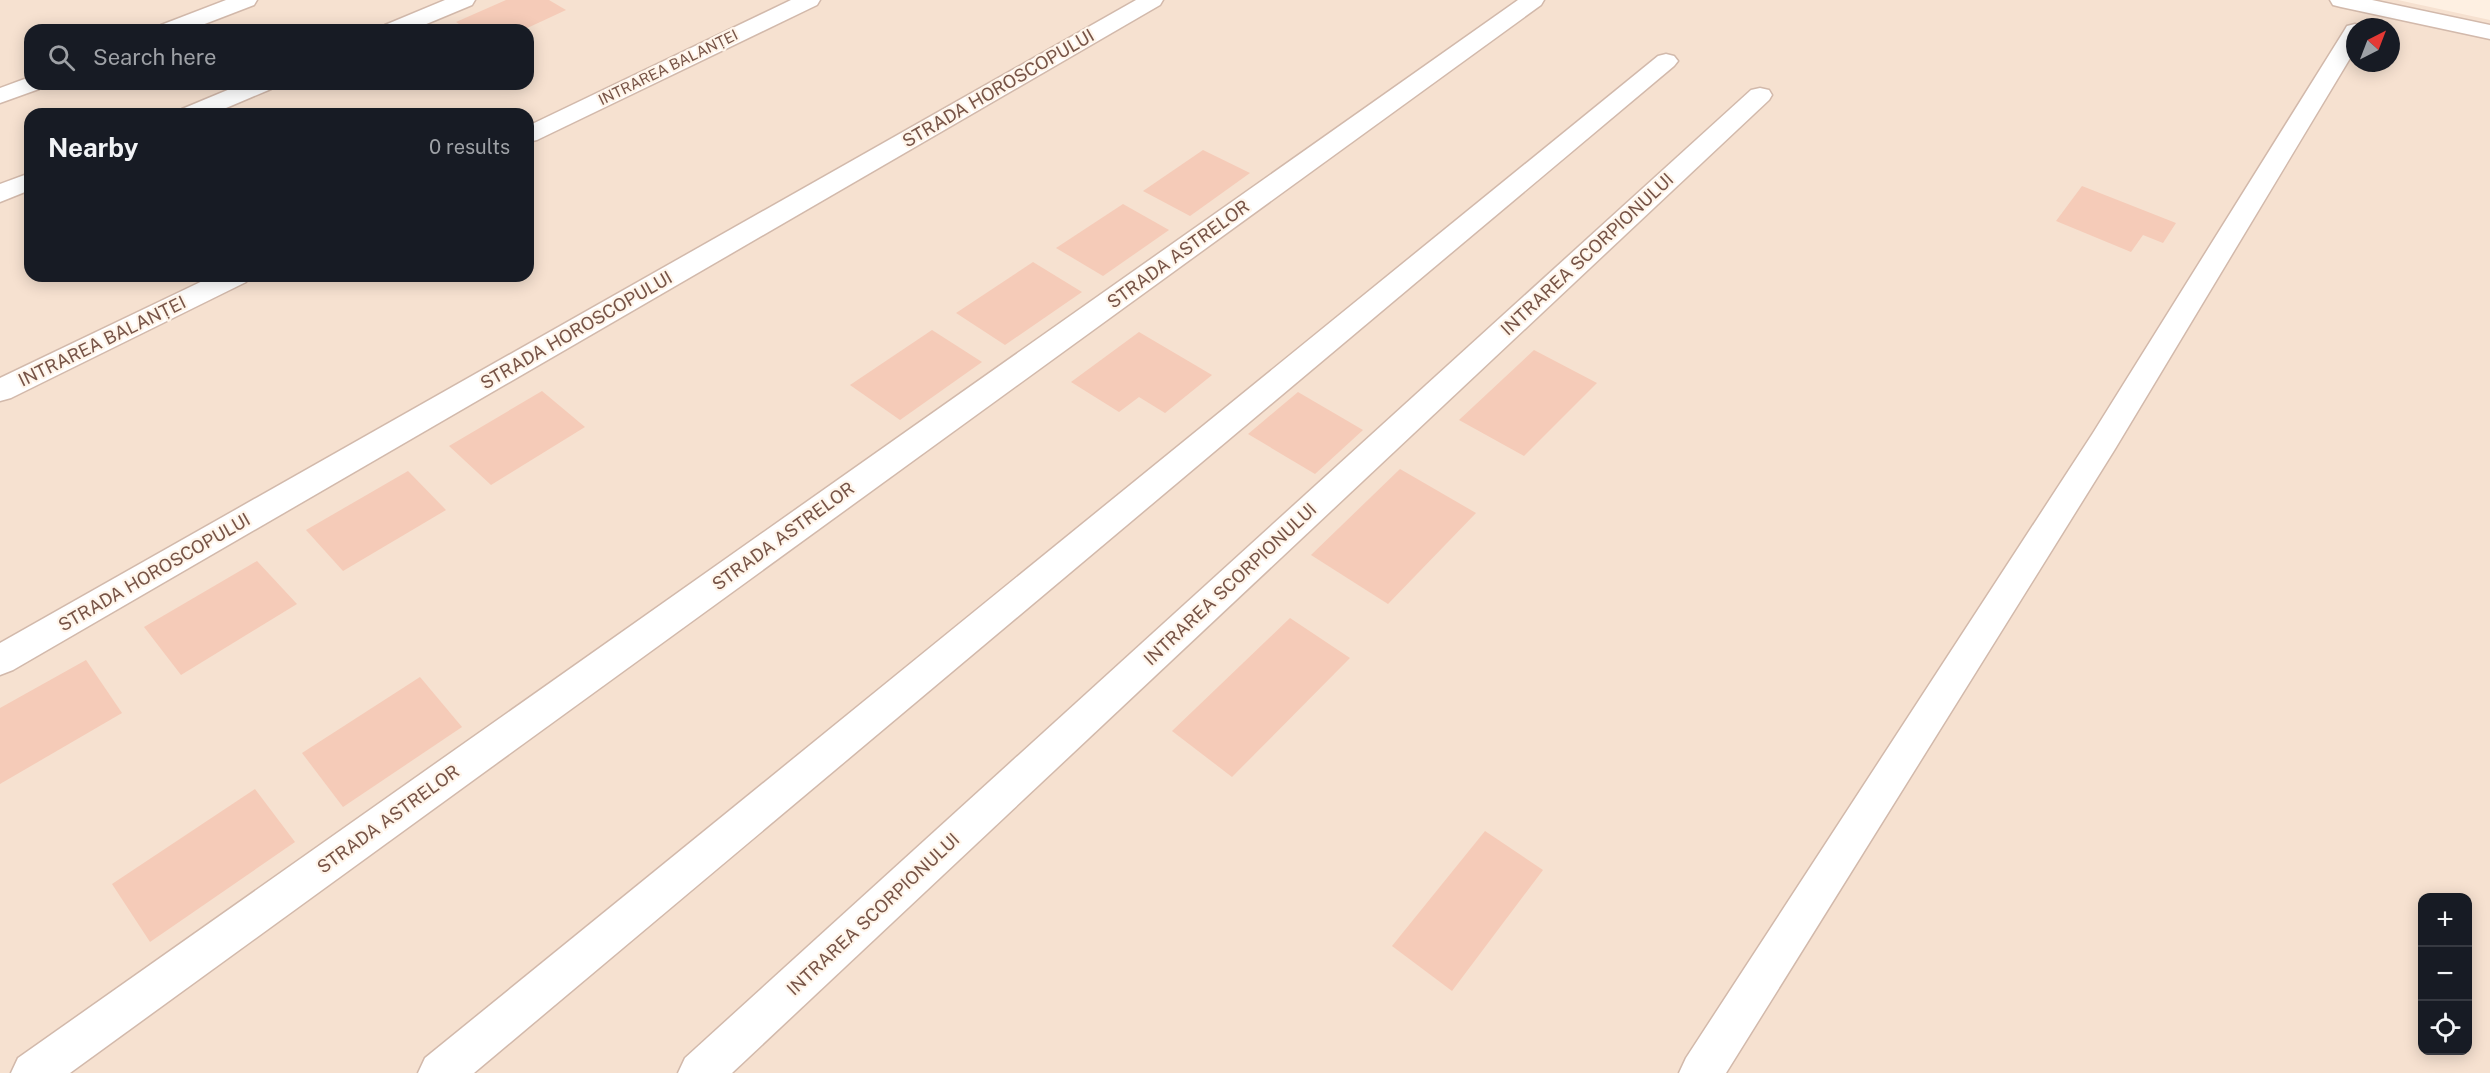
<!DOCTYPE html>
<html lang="en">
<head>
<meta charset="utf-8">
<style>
	body { margin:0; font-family:"Public Sans",sans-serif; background:#242831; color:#f1f3f6 }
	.controls { position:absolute; right:18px; bottom:18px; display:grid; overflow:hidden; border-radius:12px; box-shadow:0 3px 15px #0003 }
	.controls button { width:54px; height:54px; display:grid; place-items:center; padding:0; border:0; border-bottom:2px solid #363941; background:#171b24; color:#f1f3f6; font:30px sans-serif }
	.compass { position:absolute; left:2346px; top:18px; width:54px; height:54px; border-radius:50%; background:#171b24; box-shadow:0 3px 15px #0003; rotate:42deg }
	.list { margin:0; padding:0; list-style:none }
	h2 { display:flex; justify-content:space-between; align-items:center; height:78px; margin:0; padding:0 24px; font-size:26px }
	h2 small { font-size:20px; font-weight:400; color:#9ea1a6 }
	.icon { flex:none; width:33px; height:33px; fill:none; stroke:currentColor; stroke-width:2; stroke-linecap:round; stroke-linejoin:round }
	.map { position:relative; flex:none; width:2490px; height:1073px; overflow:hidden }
	.search { position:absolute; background:#171b24; box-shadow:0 3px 15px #0003; left:24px; top:24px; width:510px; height:66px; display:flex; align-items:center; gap:15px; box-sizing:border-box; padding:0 21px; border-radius:18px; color:#9ea1a6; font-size:22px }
	.panel { position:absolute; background:#171b24; box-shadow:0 3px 15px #0003; left:24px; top:108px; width:510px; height:174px; border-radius:18px }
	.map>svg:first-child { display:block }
	.residential { fill:#f6e1d0; fill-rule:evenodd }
	.building { fill:#f5cbb8 }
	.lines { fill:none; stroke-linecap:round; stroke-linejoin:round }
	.minor-casing { stroke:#d2b9ab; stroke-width:3 }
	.minor { fill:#fff; fill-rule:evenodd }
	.labels { text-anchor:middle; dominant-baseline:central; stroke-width:4.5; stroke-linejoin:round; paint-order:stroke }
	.far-street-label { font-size:15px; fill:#775447; stroke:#fff5ea }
	.street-label { font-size:18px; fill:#775447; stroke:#fff5ea }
</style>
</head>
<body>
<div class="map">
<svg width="2490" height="1073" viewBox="0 0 2490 1073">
	<rect width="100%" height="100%" fill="#fef0e2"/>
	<path class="residential" d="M0,0H2398L2490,20V1073H0ZM2355,27H2391V63H2355ZM30,30H528V84H30ZM30,114H528V276H30ZM2422,898H2468V1050H2422Z"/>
	<g class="building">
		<polygon points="506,0 549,0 566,10 523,30 468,30 456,22"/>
		<polygon points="1203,150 1250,173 1190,216 1143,191"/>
		<polygon points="2082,186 2176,223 2163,243 2143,235 2131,252 2056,221"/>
		<polygon points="1123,204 1169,230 1103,276 1056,248"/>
		<polygon points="1033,262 1082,292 1005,345 956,313"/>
		<polygon points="932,330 982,362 900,420 850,385"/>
		<polygon points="1139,332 1212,375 1165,413 1139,397 1119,412 1071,382"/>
		<polygon points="1534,350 1597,383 1524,456 1459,420"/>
		<polygon points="542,391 585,427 491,485 449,446"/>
		<polygon points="1298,392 1363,430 1315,474 1248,434"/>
		<polygon points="1400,469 1476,513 1388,604 1311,555"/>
		<polygon points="408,471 446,510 343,571 306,530"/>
		<polygon points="257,561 297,604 181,675 144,627"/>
		<polygon points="1290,618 1350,658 1232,777 1172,731"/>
		<polygon points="86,660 122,713 0,784 0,708"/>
		<polygon points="420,677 462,727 343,807 302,753"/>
		<polygon points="255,789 295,842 150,942 112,884"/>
		<polygon points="1485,831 1543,870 1452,991 1392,946"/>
	</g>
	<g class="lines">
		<defs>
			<g id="minor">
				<polygon points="226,0 257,0 254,5 189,30 158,30 161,25"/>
				<polygon points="445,0 475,0 472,5 412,30 382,30 385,25"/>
				<polygon points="791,0 820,0 817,5 537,140 528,142 528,126"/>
				<polygon points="1136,0 1163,0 1160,5 13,670 0,675 0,643"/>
				<polygon points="1518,0 1544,0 1541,5 70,1073 11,1073 18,1058"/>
				<polygon points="2330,0 2372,0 2490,25 2490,39 2341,7 2333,5"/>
				<polygon points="2355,24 2364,27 2355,27 2355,50 2115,449 1726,1073 1679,1073 1686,1058 2093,433 2344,31 2347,26"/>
				<polygon points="1666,54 1674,56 1678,61 1674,66 474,1073 418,1073 425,1058 1658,56"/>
				<polygon points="30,77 30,84 43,84 39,89 0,103 0,88"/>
				<polygon points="242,84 275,84 271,89 212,114 179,114 182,109"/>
				<polygon points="1760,88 1769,90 1772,95 1769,100 732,1073 678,1073 685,1058 1751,90"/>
				<polygon points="30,173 30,190 0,202 0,184"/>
				<polygon points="213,276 250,276 246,282 11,398 0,401 0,378"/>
			</g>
		</defs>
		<use href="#minor" class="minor-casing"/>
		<use href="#minor" class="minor"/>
	</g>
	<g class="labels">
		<g class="far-street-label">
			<text transform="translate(668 67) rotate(-26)">INTRAREA BALANȚEI</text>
		</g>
		<g class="street-label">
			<text transform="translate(998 88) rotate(-30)">STRADA HOROSCOPULUI</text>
			<text transform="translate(1178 254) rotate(-36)">STRADA ASTRELOR</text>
			<text transform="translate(1587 254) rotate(-43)">INTRAREA SCORPIONULUI</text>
			<text transform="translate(576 330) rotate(-30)">STRADA HOROSCOPULUI</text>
			<text transform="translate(102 341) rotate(-26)">INTRAREA BALANȚEI</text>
			<text transform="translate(783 536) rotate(-36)">STRADA ASTRELOR</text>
			<text transform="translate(154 572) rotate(-30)">STRADA HOROSCOPULUI</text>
			<text transform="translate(1230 584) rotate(-43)">INTRAREA SCORPIONULUI</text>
			<text transform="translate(388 819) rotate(-36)">STRADA ASTRELOR</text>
			<text transform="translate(873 914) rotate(-43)">INTRAREA SCORPIONULUI</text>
		</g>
	</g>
</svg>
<div class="controls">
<button>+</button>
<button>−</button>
<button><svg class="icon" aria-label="locate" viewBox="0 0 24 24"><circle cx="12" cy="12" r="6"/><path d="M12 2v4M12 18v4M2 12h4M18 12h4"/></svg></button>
</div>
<svg class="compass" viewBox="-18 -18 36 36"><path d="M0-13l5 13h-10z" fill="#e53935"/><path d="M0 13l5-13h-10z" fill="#9ea1a6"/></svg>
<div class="search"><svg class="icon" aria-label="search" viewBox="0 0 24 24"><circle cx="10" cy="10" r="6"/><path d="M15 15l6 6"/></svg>Search here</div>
<section class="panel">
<h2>Nearby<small>0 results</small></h2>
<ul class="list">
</ul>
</section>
</div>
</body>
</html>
